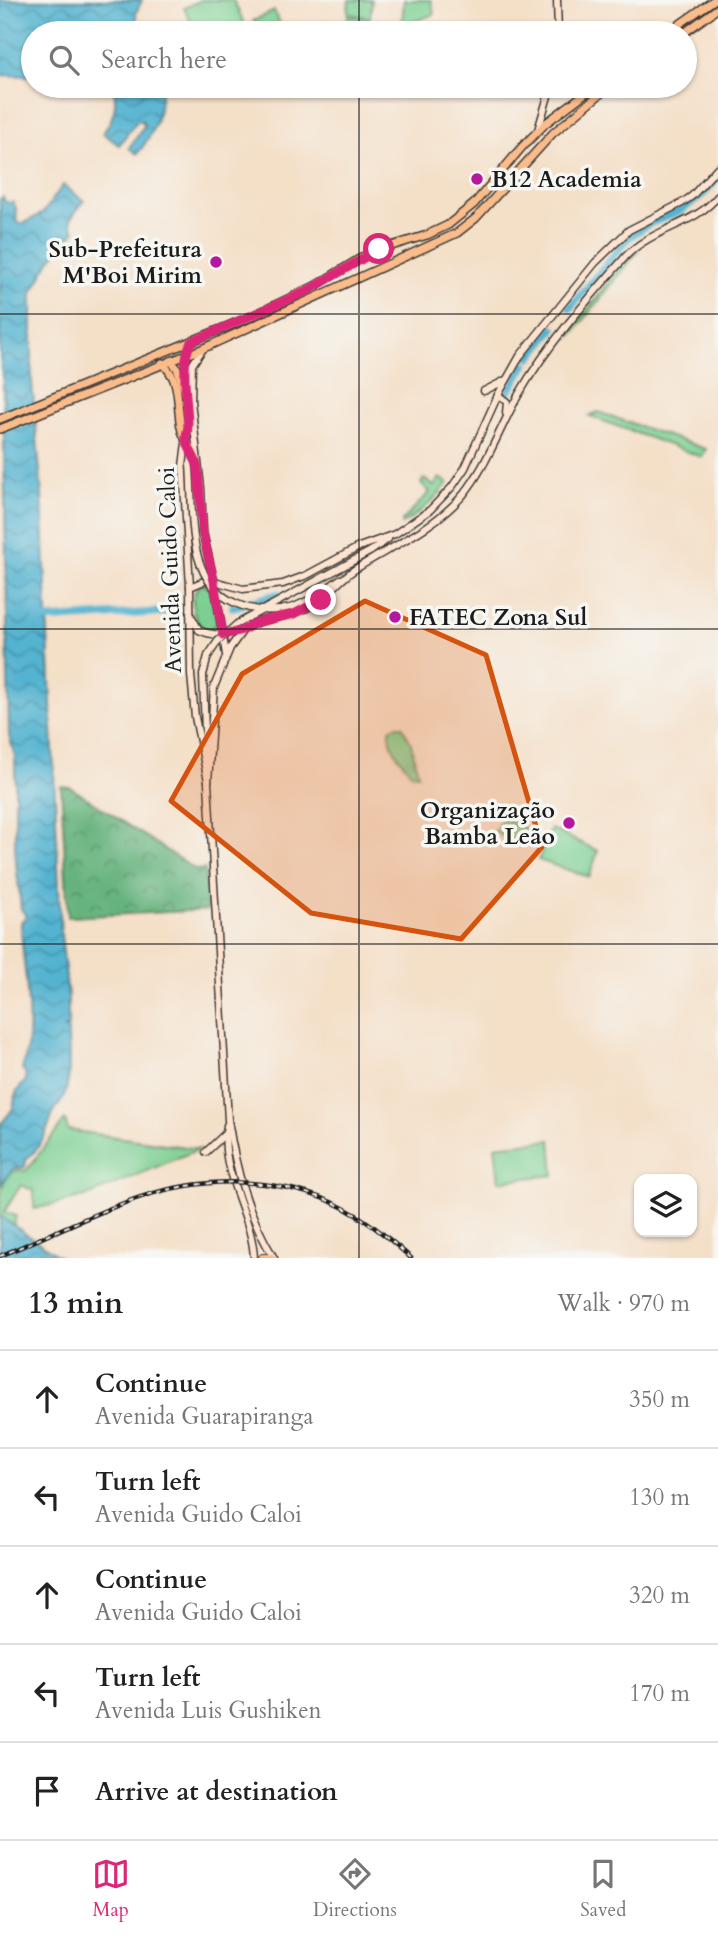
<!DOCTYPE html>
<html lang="en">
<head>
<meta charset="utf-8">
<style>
	body { margin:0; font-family:Cardo,serif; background:#f6f6f6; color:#222 }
	.controls { position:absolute; right:21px; bottom:21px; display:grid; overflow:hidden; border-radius:14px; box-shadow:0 2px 5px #0004 }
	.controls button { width:63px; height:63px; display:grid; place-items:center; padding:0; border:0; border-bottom:2px solid #e0e0e0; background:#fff; color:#222; font:35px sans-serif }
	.stop { position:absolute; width:21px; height:21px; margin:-16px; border:5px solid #db2777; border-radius:50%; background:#fff }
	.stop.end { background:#db2777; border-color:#fff; box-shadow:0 2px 7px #0008 }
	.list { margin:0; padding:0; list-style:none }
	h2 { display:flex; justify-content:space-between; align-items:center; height:91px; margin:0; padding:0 28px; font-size:30px }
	h2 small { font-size:23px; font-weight:400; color:#767676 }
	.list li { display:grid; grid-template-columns:46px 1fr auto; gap:21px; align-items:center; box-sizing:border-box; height:98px; padding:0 28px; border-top:2px solid #e0e0e0 }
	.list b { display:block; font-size:26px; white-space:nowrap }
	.list p { margin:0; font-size:23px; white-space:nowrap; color:#767676 }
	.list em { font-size:23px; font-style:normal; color:#767676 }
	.icon { flex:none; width:38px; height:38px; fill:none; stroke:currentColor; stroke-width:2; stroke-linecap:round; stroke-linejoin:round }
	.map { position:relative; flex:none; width:718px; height:1258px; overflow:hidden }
	.search { position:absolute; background:#fff; box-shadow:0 2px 5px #0004; left:21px; right:21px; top:21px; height:77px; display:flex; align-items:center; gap:18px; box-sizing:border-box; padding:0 24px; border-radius:38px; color:#767676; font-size:26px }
	.sheet { height:581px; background:#fff }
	nav { display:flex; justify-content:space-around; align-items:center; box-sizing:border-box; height:98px; border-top:2px solid #e0e0e0; background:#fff; font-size:19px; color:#767676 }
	nav a { display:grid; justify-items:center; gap:4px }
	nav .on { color:#db2777 }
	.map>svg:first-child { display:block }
	.grass { fill:url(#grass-tufts); stroke:#4c7656; stroke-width:2 }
	.forest { fill:url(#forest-crowns); stroke:#40674c; stroke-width:2 }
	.park { fill:#7ccf91; stroke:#4c7656; stroke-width:2 }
	.water { fill:url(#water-waves); stroke:#376876; stroke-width:2 }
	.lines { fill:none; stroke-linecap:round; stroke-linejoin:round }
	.river { stroke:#52b3d0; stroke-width:8 }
	.secondary-casing { stroke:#3c3936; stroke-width:9 }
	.primary-casing { stroke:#3c3936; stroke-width:10 }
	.motorway-casing { stroke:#3c3936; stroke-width:10 }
	.secondary { stroke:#fde4d1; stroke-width:6 }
	.primary { stroke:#fabc8b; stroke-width:7 }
	.motorway { stroke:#fabc8b; stroke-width:8 }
	.rail-casing { stroke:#1c1c1c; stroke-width:4.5 }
	.rail { stroke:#f6f6f2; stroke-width:2; stroke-dasharray:5; stroke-linecap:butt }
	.secondary-bridge-casing { stroke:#3c3936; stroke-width:9; stroke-linecap:butt }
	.secondary-bridge { stroke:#fde4d1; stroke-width:6 }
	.route { stroke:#db2777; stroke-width:9 }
	.marked { fill:#d4530e; fill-opacity:0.2; stroke:#d4530e; stroke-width:5; stroke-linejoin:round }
	.grid { fill:none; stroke:#1c1c1c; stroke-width:2; stroke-opacity:0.55 }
	.poi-dot { fill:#b5179e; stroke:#f6f6f2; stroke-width:2.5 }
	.labels { text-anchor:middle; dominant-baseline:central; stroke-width:7; stroke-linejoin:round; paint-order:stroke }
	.poi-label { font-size:23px; font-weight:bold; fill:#1c1c1c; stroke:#f6f6f2; text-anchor:start }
	.street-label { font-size:23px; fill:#1c1c1c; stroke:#f6f6f2 }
</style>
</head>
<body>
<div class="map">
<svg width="718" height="1258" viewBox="0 0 718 1258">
	<defs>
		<pattern id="grass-tufts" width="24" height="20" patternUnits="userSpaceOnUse" patternTransform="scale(1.75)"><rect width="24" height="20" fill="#7ccf91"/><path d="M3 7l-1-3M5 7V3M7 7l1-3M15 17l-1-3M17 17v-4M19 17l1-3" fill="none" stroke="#6bb17c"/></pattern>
		<pattern id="forest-crowns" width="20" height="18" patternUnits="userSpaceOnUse" patternTransform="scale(1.75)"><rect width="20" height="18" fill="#65b27b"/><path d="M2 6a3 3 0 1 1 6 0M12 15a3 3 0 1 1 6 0" fill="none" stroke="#529064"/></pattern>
		<pattern id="water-waves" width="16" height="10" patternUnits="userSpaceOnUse" patternTransform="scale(1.75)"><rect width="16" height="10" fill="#52b3d0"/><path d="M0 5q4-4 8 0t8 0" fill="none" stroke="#4391a8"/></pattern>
	</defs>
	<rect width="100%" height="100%" fill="#f6f6f2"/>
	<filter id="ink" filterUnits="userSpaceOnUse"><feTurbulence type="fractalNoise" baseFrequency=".0143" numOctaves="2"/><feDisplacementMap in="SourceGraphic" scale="14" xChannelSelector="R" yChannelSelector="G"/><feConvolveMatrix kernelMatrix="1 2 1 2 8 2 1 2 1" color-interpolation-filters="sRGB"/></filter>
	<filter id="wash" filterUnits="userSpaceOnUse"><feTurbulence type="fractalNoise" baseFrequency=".00686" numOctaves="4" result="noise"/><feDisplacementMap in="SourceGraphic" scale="28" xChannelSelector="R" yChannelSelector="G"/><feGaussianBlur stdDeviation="1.57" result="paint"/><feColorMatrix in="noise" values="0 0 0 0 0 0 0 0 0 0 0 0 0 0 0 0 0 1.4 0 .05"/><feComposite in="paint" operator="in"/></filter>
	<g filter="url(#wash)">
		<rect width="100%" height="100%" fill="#f4dfc7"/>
		<path class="grass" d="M396,726H402L411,743L418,774L411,773C401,760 388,747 390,729Z"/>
		<polygon class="forest" points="61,786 70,787 196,870 205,869 208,910 68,917"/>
		<g class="park">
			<polygon points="201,0 233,0 249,33 196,33 184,8"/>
			<polygon points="349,0 372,0 370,17 348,14"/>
			<polygon points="404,0 431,0 434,14 402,26"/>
			<polygon points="274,11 285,33 260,33 253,21"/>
			<polygon points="348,16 370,19 368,33 346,33"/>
			<polygon points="639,250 571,336 569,333 624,263"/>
			<polygon points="598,412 706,449 702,457 589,416"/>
			<path d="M440,478L448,483C434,501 421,513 402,524V521L430,492L421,483L424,479L434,486Z"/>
			<path d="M202,584L210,588L217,624L209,630C191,626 187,592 202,584Z"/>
			<polygon points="503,818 525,828 517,843 494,832"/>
			<polygon points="551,829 598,851 589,877 538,860"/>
			<path d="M65,1120L68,1130L199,1149L85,1197L34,1209V1191L21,1185L4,1212L16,1216L14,1225L0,1216C0,1197 0,1165 26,1171Z"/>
			<polygon points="551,1140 554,1175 499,1181 495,1146"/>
		</g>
		<g class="water">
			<polygon points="0,0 142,0 136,13 138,33 33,33 33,76 0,75"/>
			<path d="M113,86H161C162,112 154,134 137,154L129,148L144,126L143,121H137L119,145L103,133C114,118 118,104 113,86Z"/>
			<path d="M63,185L84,201C77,213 64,217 75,231L49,262L32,293V382L42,495L61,935L68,997V1028H64L68,1032C68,1054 72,1075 64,1096C62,1103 55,1107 53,1114C46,1132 43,1146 26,1159L25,1167L14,1168L0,1185V1125L13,1109L16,1093L26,1080L25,1072L22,1070C37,1023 22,971 21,922L26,916L21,909L15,853V756L9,736L3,382L0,356V199L3,197L6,203L13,202L16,208L17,221L23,224L43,213Z"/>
			<polygon points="0,1216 61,1258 0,1258"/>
		</g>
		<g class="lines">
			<g class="river">
				<polyline points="570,308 628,238 648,224 681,210 701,196 718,177"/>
				<polyline points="531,357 553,329"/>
				<polyline points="507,394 525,365"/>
				<polyline points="233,607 278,594"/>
				<polyline points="36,620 176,611"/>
			</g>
		</g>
	</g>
	<g filter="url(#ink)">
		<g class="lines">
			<defs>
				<g id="secondary">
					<polyline points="557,0 558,33"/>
					<polyline points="538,130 551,86"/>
					<polyline points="202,350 192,365 191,401 201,488 203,533 214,581 226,655"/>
					<polyline points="186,355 185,391 188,427 183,466 190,587 191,675 195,717 208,781"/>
					<polyline points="484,391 506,380"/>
					<polyline points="498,395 507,402 506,413"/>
					<polyline points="371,551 388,539"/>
					<polyline points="190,587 204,581 214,581 243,589 283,584 307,575 359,547 395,534 430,510 452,487 465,468 498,395 520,356 595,263 629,230 682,203 692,196 718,167"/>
					<polyline points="294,607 315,597 340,579"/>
					<path d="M190,614L199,630C222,641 238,629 259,622C274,617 290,616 305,609C327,599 336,582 354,570C390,547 435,528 463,495C487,466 500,427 519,394C548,344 588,299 626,256C652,228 694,226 718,196"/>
					<path d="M243,630L230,648L214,687L208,783L228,1120C236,1170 247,1214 274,1258"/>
					<polyline points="206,762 203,675 208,656"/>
					<path d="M227,1125C218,1172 252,1212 254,1258"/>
					<polyline points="206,1152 225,1134"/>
				</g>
				<g id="primary">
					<polyline points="667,33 714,0"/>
					<polyline points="684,33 718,8"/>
					<polyline points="171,361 177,368 185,391"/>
					<path d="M162,363C182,381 176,402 181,427C183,438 191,448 196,458"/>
					<polyline points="0,419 248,318 315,286 369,253 427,235 448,225 474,204 522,147 546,123 595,86"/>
					<polyline points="0,429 204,348 457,233 476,218 553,133 610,86"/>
				</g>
				<polyline id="motorway" points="263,1258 271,1258"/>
			</defs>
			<use href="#secondary" class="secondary-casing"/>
			<use href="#primary" class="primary-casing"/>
			<use href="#motorway" class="motorway-casing"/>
			<use href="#secondary" class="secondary"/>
			<use href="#primary" class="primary"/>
			<use href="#motorway" class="motorway"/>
			<defs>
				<path id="rail" d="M0,1256C46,1237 91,1214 138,1198C208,1174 293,1176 356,1215C376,1227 393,1242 411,1258"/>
			</defs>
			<use href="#rail" class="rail-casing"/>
			<use href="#rail" class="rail"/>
			<defs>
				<g id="secondary-bridge">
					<path d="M190,465C194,512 184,580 235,603C255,612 273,613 294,607"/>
					<polyline points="208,656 218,641 237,624 371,551"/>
				</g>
			</defs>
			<use href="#secondary-bridge" class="secondary-bridge-casing"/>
			<use href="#secondary-bridge" class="secondary-bridge"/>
		</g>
	</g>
	<g class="lines" filter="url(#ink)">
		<path class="route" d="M321,600L294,614L257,622L243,630L223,635L214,581L203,533L198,468C196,458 186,446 186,437C186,433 188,430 188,426C188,398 179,368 191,342L307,291L379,249"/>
	</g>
	<path class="marked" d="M365,601L486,655L542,847L461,939L311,913L171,801L242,674Z"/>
	<path class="grid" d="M359,0V33M359,86V1258M0,314H718M0,629H718M0,944H718"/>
	<g class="poi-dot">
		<circle cx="477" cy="179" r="7"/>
		<circle cx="216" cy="262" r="7"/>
		<circle cx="395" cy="617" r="7"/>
		<circle cx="569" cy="823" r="7"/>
	</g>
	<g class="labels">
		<g class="poi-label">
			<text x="491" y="179">B12 Academia</text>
			<text x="202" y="249" text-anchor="end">Sub-Prefeitura<tspan x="202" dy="26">M'Boi Mirim</tspan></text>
			<text x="409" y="617">FATEC Zona Sul</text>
			<text x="555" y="810" text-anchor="end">Organização<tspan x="555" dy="26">Bamba Leão</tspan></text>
		</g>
		<g class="street-label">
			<text transform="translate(170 570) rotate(-92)">Avenida Guido Caloi</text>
		</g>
	</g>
</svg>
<div class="controls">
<button><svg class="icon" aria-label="layers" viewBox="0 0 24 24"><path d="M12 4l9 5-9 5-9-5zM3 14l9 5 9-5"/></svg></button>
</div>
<div class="stop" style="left:379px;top:249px"></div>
<div class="stop end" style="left:321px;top:600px"></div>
<div class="search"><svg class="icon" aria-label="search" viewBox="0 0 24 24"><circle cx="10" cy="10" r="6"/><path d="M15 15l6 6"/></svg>Search here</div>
</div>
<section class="sheet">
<h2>13 min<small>Walk · 970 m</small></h2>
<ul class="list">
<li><svg class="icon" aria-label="ahead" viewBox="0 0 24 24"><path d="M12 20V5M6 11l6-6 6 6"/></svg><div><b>Continue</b><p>Avenida Guarapiranga</p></div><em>350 m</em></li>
<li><svg class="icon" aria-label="left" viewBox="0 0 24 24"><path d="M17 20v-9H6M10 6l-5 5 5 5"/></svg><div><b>Turn left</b><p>Avenida Guido Caloi</p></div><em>130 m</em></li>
<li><svg class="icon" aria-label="ahead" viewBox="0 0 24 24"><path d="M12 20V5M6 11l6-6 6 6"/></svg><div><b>Continue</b><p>Avenida Guido Caloi</p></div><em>320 m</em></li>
<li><svg class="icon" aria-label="left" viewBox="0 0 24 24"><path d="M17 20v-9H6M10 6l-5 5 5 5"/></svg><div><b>Turn left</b><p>Avenida Luis Gushiken</p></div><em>170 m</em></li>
<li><svg class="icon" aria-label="arrive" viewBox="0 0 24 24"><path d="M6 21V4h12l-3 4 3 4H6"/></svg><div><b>Arrive at destination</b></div></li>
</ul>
</section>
<nav>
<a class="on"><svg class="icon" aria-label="map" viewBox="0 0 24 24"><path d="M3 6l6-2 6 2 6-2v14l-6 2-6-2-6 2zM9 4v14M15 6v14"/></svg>Map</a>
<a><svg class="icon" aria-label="directions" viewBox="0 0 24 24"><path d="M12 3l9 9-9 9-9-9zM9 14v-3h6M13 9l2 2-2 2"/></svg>Directions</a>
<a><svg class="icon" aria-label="saved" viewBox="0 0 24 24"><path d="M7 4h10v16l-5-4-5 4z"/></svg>Saved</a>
</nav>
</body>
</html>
